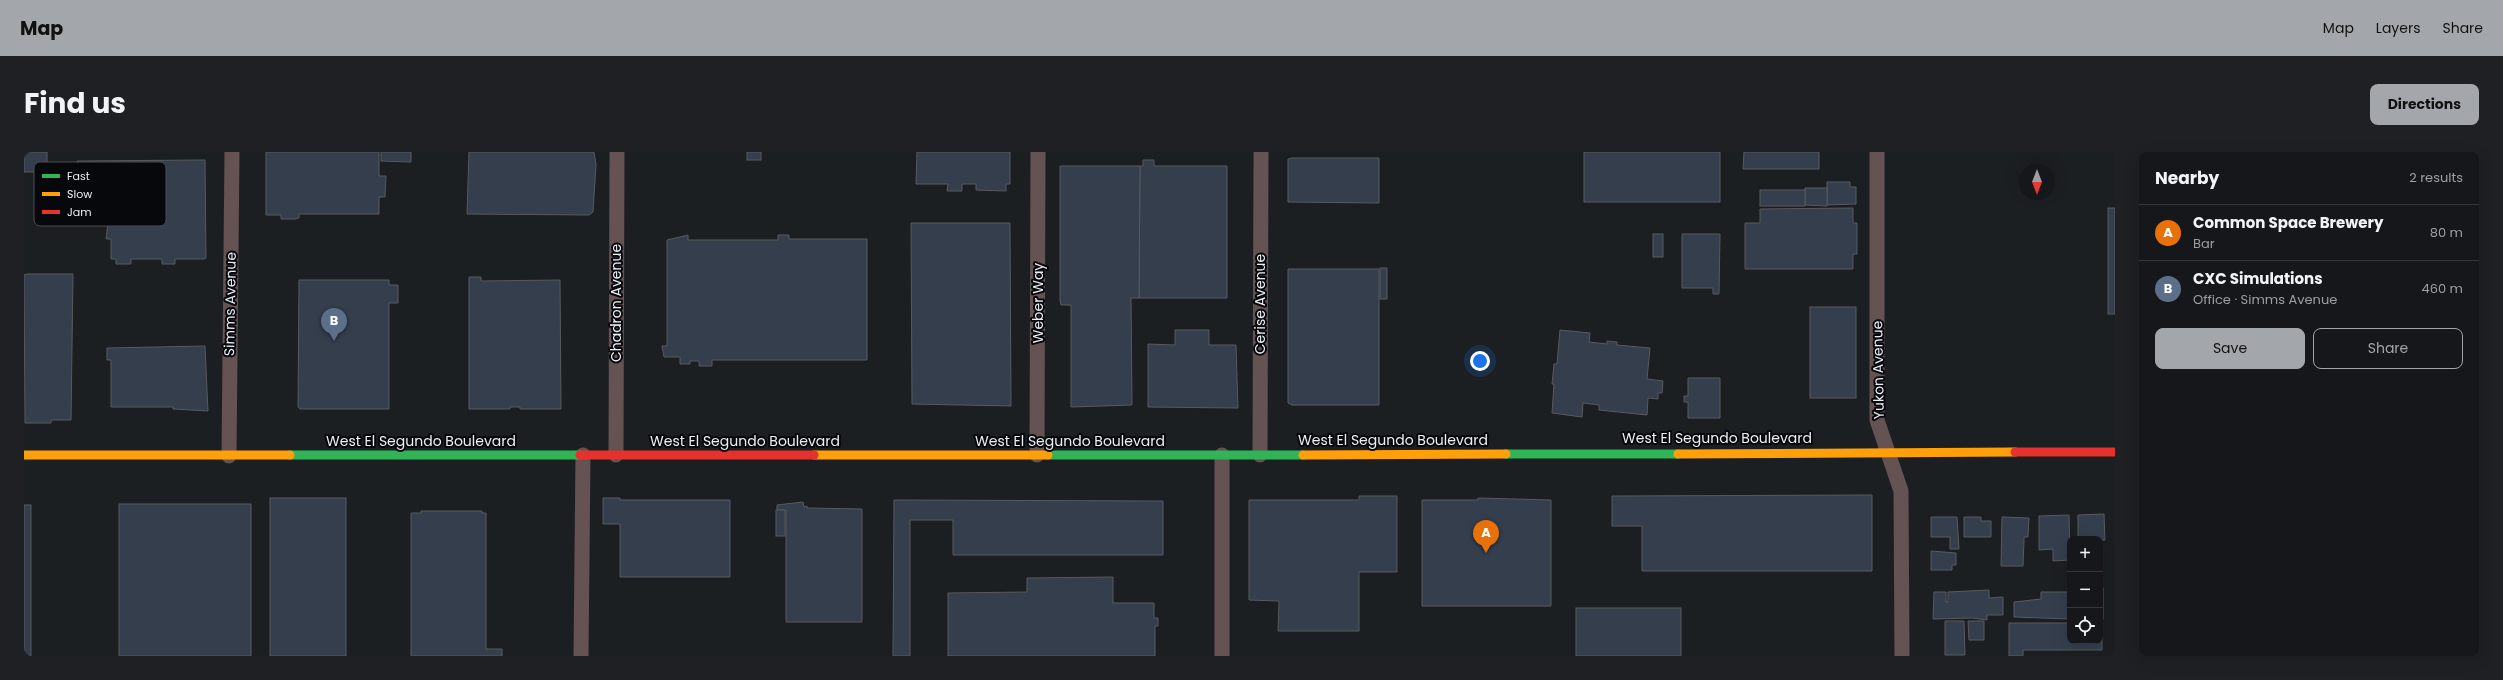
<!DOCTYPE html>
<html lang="en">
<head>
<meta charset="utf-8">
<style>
	body { margin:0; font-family:Poppins,sans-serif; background:#1e2023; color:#f1f3f6 }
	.controls { position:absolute; right:12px; bottom:12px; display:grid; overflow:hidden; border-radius:8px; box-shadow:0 4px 16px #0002 }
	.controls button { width:36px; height:36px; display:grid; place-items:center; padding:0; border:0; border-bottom:1px solid #343639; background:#15171a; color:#f1f3f6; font:20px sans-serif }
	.compass { position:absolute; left:1995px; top:12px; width:36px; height:36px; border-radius:50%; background:#15171a; box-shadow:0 4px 16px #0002; rotate:180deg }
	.you { position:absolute; left:1456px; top:209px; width:14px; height:14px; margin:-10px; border:3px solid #fff; border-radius:50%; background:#1a73e8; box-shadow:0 0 0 6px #1a73e833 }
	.badge { display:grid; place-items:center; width:26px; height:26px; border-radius:50%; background:#a3a6aa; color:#fff; font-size:13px; font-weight:700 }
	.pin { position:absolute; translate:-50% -33px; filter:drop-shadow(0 1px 2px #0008) }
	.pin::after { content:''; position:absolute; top:21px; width:14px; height:12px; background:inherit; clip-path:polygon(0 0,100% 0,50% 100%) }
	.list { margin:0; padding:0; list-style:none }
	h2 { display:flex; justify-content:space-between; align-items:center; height:52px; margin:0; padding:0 16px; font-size:17px }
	h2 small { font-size:13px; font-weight:400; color:#9d9fa2 }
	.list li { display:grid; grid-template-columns:26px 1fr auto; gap:12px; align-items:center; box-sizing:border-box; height:56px; padding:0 16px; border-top:1px solid #343639 }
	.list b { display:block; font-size:15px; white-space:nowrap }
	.list p { margin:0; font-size:13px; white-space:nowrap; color:#9d9fa2 }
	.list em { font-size:13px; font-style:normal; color:#9d9fa2 }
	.actions { display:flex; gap:8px; padding:12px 16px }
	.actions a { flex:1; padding:9px 0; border:1px solid #a3a6aa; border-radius:8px; text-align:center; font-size:14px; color:#a3a6aa }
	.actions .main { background:#a3a6aa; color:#111 }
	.icon { flex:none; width:22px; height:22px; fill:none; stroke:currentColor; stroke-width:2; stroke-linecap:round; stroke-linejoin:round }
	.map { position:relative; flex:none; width:2091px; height:504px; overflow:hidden; border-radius:8px }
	header { display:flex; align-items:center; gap:24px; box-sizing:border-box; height:56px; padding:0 20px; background:#a3a6aa; color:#111 }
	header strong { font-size:19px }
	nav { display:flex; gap:22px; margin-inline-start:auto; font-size:14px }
	.intro { display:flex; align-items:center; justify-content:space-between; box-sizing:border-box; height:96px; padding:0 24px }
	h1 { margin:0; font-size:28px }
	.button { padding:10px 18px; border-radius:8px; background:#a3a6aa; color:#111; font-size:14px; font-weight:700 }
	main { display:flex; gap:24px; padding:0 24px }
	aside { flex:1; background:#15171a; border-radius:8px; box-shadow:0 4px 16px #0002 }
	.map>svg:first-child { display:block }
	.building { fill:#343e4d; stroke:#585a5d }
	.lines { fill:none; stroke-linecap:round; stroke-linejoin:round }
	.street { stroke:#655252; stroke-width:15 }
	.fast { stroke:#30b455; stroke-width:9 }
	.slow { stroke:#ff9f0a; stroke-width:9 }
	.jam { stroke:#e5322d; stroke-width:9 }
	.labels { text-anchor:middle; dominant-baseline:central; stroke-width:4; stroke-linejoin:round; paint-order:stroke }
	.street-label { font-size:14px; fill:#ebeef3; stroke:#06080b }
	.key { fill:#06080b; stroke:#4b4d51; stroke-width:1 }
	.key-label { font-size:11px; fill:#ebeef3 }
</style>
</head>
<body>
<header>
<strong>Map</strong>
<nav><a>Map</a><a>Layers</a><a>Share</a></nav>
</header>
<div class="intro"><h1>Find us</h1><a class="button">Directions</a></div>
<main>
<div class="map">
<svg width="2091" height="504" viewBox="0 0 2091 504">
	<rect width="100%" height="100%" fill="#1c1f22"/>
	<g class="building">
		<rect x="0" y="0" width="23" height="20"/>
		<polygon points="242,0 355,0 355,24 362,24 361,45 355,45 355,62 275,62 275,66 271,67 257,67 257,63 242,63"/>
		<polygon points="357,0 387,0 387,10 357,9"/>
		<polygon points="445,0 570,0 572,13 569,60 565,63 443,62"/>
		<rect x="723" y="0" width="14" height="8"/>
		<polygon points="893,0 986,0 986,32 982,32 982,39 952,38 952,32 938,32 938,39 923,39 924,32 892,32"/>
		<rect x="1560" y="0" width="136" height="50"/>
		<polygon points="1720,0 1795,0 1795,17 1719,17"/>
		<polygon points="1268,6 1355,6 1355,51 1264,50 1264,7"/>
		<polygon points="181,8 182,106 180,107 151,107 151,112 138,112 138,107 107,107 107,112 92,112 92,107 87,107 87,87 82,87 87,47 76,47 76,69 64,69 64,47 53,47 53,9"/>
		<polygon points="1119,8 1130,8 1130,14 1203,14 1203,146 1115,146 1116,14 1119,14"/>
		<polygon points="1036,14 1116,14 1115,146 1107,146 1108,253 1047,255 1047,153 1037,153 1036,148"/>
		<polygon points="1803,30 1826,30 1826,35 1832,35 1832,52 1803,53"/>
		<polygon points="1781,36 1803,36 1803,54 1781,53"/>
		<rect x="1736" y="38" width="45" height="16"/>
		<polygon points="1829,56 1829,71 1833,71 1833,102 1829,102 1829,117 1721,117 1721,71 1736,71 1736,57"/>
		<rect x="2084" y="56" width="7" height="106"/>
		<polygon points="887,71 986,71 987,254 888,252"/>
		<rect x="1629" y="82" width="10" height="23"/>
		<polygon points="1658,82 1696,82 1695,142 1689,142 1689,136 1658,136"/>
		<polygon points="664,83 664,88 754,88 754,83 765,83 765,87 843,87 843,208 688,208 688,214 675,214 675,209 666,209 666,212 656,212 656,205 640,205 638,194 643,194 643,88"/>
		<rect x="1356" y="116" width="7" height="31"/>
		<polygon points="1264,117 1355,117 1355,253 1268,253 1264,251"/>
		<polygon points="3,122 49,122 47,268 27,268 27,271 1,271 0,123"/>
		<polygon points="445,125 457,125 457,129 536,128 537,257 496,257 496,255 486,255 486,257 445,257"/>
		<polygon points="275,128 365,128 365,133 374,133 374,151 365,151 365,257 276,257 274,255"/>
		<rect x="1786" y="155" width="46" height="91"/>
		<polygon points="1151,178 1185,178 1185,193 1212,193 1214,256 1124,255 1124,192 1151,193"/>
		<polygon points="1536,178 1566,181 1565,190 1583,192 1583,189 1593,190 1593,193 1626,196 1623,227 1639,229 1638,241 1634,241 1634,247 1624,246 1623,263 1575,258 1575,253 1559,251 1558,265 1528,261 1530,232 1528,232 1530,212 1533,212"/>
		<polygon points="181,194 184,259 149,257 149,255 87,255 87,208 83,208 83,196"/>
		<polygon points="1664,226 1696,226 1696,266 1664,266 1664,250 1660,250 1660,244 1664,244"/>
		<polygon points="1848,343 1848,419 1618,419 1618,374 1588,374 1588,344"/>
		<polygon points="1335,344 1373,344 1373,420 1335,420 1335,479 1254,479 1255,449 1225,448 1225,348 1335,348"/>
		<rect x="246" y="346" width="76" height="158"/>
		<polygon points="579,346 596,346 596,348 706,348 706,425 596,425 596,372 579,372"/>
		<polygon points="1454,346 1527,348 1527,454 1398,454 1398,348 1454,348"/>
		<polygon points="870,348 1139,349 1139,403 929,403 929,368 886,368 886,504 869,504"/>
		<polygon points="779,350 780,355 783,354 783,356 838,357 838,470 762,470 762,358 753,358 753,353"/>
		<rect x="95" y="352" width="132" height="152"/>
		<rect x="0" y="353" width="7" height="151"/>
		<rect x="752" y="358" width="9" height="26"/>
		<polygon points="397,359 458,359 458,361 462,361 462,497 478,497 478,504 387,504 387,361 397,361"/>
		<polygon points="2080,362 2081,388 2076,388 2074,385 2054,385 2054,363"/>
		<polygon points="2045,363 2046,408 2029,409 2029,397 2015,398 2015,364"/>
		<polygon points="1907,365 1933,365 1935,397 1926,397 1926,385 1907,385"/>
		<polygon points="1940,365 1957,365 1957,369 1967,369 1967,385 1940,385"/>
		<polygon points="1978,365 2005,366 2004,385 2000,385 2000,389 1999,414 1977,414"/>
		<polygon points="1907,399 1932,401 1932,413 1928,413 1928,418 1907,418"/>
		<polygon points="1089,425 1089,451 1130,451 1130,466 1134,466 1134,474 1131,474 1131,504 924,504 924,441 1003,440 1003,426"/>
		<polygon points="2046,436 2046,467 1990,465 1990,450 2017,447 2017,440 2044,440"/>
		<rect x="2076" y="436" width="3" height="31"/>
		<polygon points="1965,438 1965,446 1979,445 1979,463 1963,463 1963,468 1948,466 1909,467 1910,440 1922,440 1922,450 1924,450 1924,440"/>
		<rect x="1552" y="456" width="105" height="48"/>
		<polygon points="1921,469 1940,469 1941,503 1921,503"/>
		<polygon points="1944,469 1960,469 1960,488 1945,488"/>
		<polygon points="1985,471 2046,471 2046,489 2076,489 2076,471 2078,471 2078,498 1999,498 1999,504 1985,504"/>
	</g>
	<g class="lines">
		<g class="street">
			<polyline points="1853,0 1853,268 1877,339 1878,504"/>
			<polyline points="592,303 593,0"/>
			<polyline points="1013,303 1014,0"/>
			<polyline points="1236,303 1237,0"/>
			<polyline points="205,304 208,0"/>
			<polyline points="557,504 559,303"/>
			<polyline points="1198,504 1198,303"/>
		</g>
		<g class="fast">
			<polyline points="1482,302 1654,302"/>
			<polyline points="266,303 556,303"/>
			<polyline points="1024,303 1279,303"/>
		</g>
		<g class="slow">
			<polyline points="1654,302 1991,300"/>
			<polyline points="0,303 266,303"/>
			<polyline points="790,303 1024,303"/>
			<polyline points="1279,303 1482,302"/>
		</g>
		<g class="jam">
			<polyline points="1991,300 2091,300"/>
			<polyline points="556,303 790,303"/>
		</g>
	</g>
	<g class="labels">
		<g class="street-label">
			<text transform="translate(592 151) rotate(-90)">Chadron Avenue</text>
			<text transform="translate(1014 151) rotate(-90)">Weber Way</text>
			<text transform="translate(206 152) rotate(-89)">Simms Avenue</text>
			<text transform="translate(1236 152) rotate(-90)">Cerise Avenue</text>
			<text transform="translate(1854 218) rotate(-91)">Yukon Avenue</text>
			<text x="1693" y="286">West El Segundo Boulevard</text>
			<text x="1369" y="288">West El Segundo Boulevard</text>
			<text x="397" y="289">West El Segundo Boulevard</text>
			<text x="721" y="289">West El Segundo Boulevard</text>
			<text x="1046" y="289">West El Segundo Boulevard</text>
		</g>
	</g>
	<rect x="10" y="10" width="132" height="64" rx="6" class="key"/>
	<rect x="18" y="22" width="18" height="4" fill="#30b455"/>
	<rect x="18" y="40" width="18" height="4" fill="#ff9f0a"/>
	<rect x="18" y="58" width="18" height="4" fill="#e5322d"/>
	<g class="key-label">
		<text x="43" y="28">Fast</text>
		<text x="43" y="46">Slow</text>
		<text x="43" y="64">Jam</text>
	</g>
</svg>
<div class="controls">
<button>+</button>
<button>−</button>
<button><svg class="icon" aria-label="locate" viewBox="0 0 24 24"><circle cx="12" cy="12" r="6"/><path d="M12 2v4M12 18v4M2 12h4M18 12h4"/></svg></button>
</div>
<svg class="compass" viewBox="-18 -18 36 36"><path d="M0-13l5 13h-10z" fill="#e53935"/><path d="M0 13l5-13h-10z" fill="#9d9fa2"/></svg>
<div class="you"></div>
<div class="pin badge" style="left:1462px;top:401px;background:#e8710a">A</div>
<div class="pin badge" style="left:310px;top:189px;background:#5c6f8a">B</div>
</div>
<aside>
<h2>Nearby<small>2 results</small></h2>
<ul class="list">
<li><span class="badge" style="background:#e8710a">A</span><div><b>Common Space Brewery</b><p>Bar</p></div><em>80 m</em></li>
<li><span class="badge" style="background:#5c6f8a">B</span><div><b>CXC Simulations</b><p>Office · Simms Avenue</p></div><em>460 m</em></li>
</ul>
<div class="actions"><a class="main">Save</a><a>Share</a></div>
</aside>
</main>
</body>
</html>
